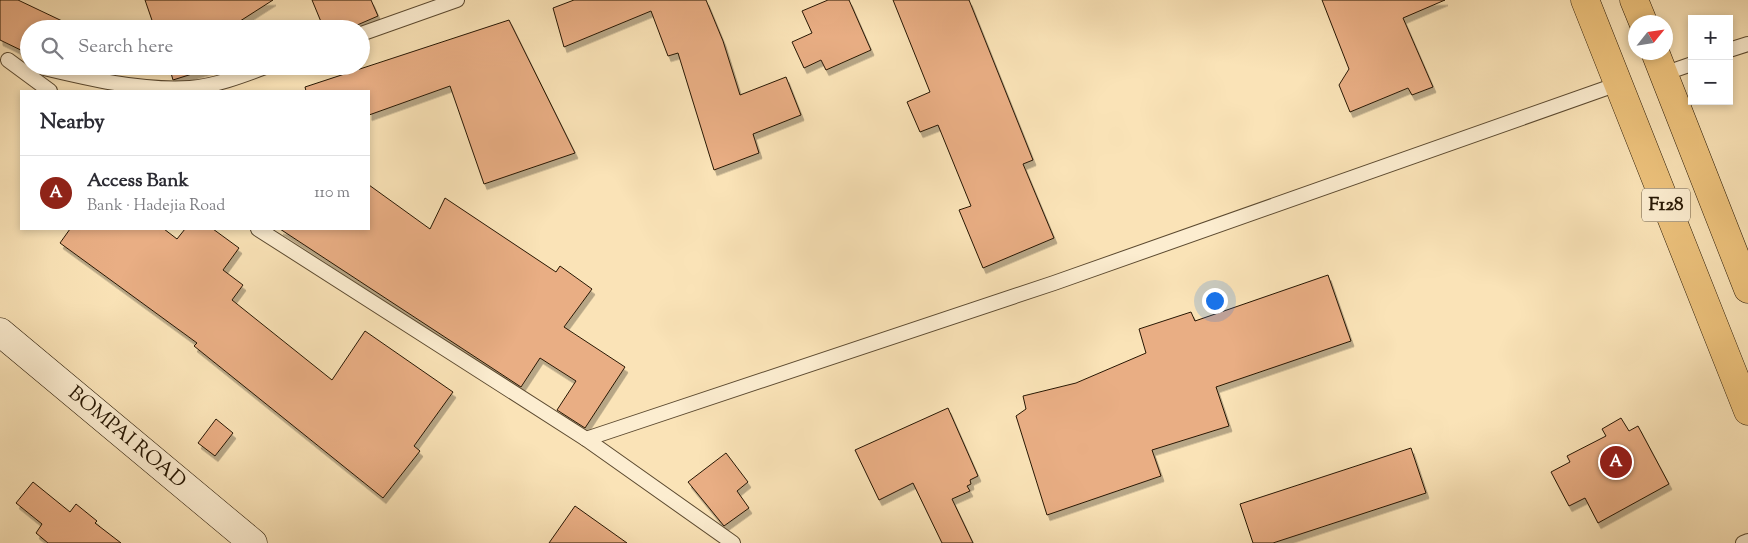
<!DOCTYPE html>
<html lang="en">
<head>
<meta charset="utf-8">
<style>
	body { margin:0; font-family:"Sorts Mill Goudy",serif; background:#f2f2f3; color:#2b2b33 }
	.controls { position:absolute; right:15px; top:15px; display:grid; overflow:hidden; border-radius:0px; box-shadow:0 2px 8px #0003 }
	.controls button { width:45px; height:45px; display:grid; place-items:center; padding:0; border:0; border-bottom:1px solid #e1e1e2; background:#fff; color:#2b2b33; font:25px sans-serif }
	.compass { position:absolute; left:1628px; top:15px; width:45px; height:45px; border-radius:50%; background:#fff; box-shadow:0 2px 8px #0003; rotate:60deg }
	.you { position:absolute; left:1214px; top:300px; width:18px; height:18px; margin:-12px; border:4px solid #fff; border-radius:50%; background:#1a73e8; box-shadow:0 0 0 8px #1a73e833 }
	.badge { display:grid; place-items:center; width:32px; height:32px; border-radius:50%; background:#8f2418; color:#fff; font-size:16px; font-weight:700 }
	.pin { position:absolute; translate:-50% -50%; border:2px solid #fff; box-shadow:0 1px 5px #0006 }
	.list { margin:0; padding:0; list-style:none }
	h2 { display:flex; justify-content:space-between; align-items:center; height:65px; margin:0; padding:0 20px; font-size:21px }
	h2 small { font-size:16px; font-weight:400; color:#7c7c81 }
	.list li { display:grid; grid-template-columns:32px 1fr auto; gap:15px; align-items:center; box-sizing:border-box; height:75px; padding:0 20px; border-top:1px solid #e1e1e2 }
	.list b { display:block; font-size:19px; white-space:nowrap }
	.list p { margin:0; font-size:16px; white-space:nowrap; color:#7c7c81 }
	.list em { font-size:16px; font-style:normal; color:#7c7c81 }
	.icon { flex:none; width:28px; height:28px; fill:none; stroke:currentColor; stroke-width:2; stroke-linecap:round; stroke-linejoin:round }
	.map { position:relative; flex:none; width:1748px; height:543px; overflow:hidden }
	.search { position:absolute; background:#fff; box-shadow:0 2px 8px #0003; left:20px; top:20px; width:350px; height:55px; display:flex; align-items:center; gap:12px; box-sizing:border-box; padding:0 18px; border-radius:28px; color:#7c7c81; font-size:19px }
	.panel { position:absolute; background:#fff; box-shadow:0 2px 8px #0003; left:20px; top:90px; width:350px; height:140px; border-radius:0px }
	.map>svg:first-child { display:block }
	.building { fill:#e9ae84; stroke:#271703; filter:url(#shadow) }
	.lines { fill:none; stroke-linecap:round; stroke-linejoin:round }
	.service-casing { stroke:#5c4a30; stroke-width:16 }
	.secondary-casing { stroke:#271703; stroke-width:29 }
	.primary-casing { stroke:#271703; stroke-width:29 }
	.service { stroke:#fcedd0; stroke-width:14 }
	.secondary { stroke:#fcedd0; stroke-width:28 }
	.primary { stroke:#edc27c; stroke-width:28 }
	.labels { text-anchor:middle; dominant-baseline:central; stroke-width:5; stroke-linejoin:round; paint-order:stroke }
	.shield { fill:#fcedd0; stroke:#675740; stroke-width:1 }
	.shield-label { font-size:19px; font-weight:bold; fill:#271703 }
	.street-label { font-size:20px; fill:#271703; stroke:#fcedd0 }
</style>
</head>
<body>
<div class="map">
<svg width="1748" height="543" viewBox="0 0 1748 543">
	<defs>
		<filter id="shadow"><feDropShadow dx="3" dy="5.5" stdDeviation="0" flood-color="#0004"/></filter>
	</defs>
	<rect width="100%" height="100%" fill="#fae3b7"/>
	<filter id="stains"><feTurbulence type="fractalNoise" baseFrequency=".004" numOctaves="4"/><feColorMatrix values="0 0 0 0 .2 0 0 0 0 .09 0 0 0 0 .02 0 0 0 .5 -.17"/></filter>
	<radialGradient id="worn" r=".72"><stop offset=".6" stop-color="#630" stop-opacity="0"/><stop offset="1" stop-color="#630" stop-opacity=".3"/></radialGradient>
	<g class="building">
		<polygon points="0,0 18,0 79,29 29,29 29,54 0,40"/>
		<polygon points="145,0 273,0 237,23 206,29 155,29"/>
		<polygon points="312,0 371,0 378,16 348,29 324,29"/>
		<polygon points="574,0 706,0 723,41 740,95 786,77 801,115 753,134 759,153 714,170 678,53 668,56 651,11 564,47 553,8"/>
		<polygon points="828,0 849,0 871,50 826,70 821,60 804,68 792,42 812,33 802,11"/>
		<polygon points="893,0 969,0 1033,160 1023,164 1054,238 983,268 959,210 971,206 938,125 920,132 907,102 930,92"/>
		<polygon points="1322,0 1445,0 1403,18 1433,87 1412,95 1408,88 1350,112 1339,85 1349,69"/>
		<polygon points="509,20 575,153 484,184 450,86 369,115 369,91 306,91 305,87"/>
		<polygon points="169,66 210,66 211,68 173,80"/>
		<polygon points="369,185 430,229 445,198 556,272 560,266 592,289 564,327 625,367 585,428 557,410 576,381 540,358 521,387 280,229 369,229"/>
		<polygon points="70,229 164,229 177,239 185,229 213,229 239,248 223,270 243,285 232,300 332,380 365,331 453,392 414,446 420,451 383,498 194,346 197,343 60,243"/>
		<polygon points="1328,275 1351,341 1216,387 1229,426 1152,450 1161,476 1047,515 1016,416 1026,409 1023,396 1076,383 1146,353 1139,329 1191,312 1195,321"/>
		<polygon points="948,408 978,476 970,480 971,484 967,486 970,491 952,499 973,543 942,543 913,483 879,500 855,450"/>
		<polygon points="1621,418 1629,431 1638,426 1669,484 1598,523 1585,498 1569,506 1551,472 1570,462 1567,456 1606,436 1602,429"/>
		<polygon points="216,419 233,433 215,456 198,443"/>
		<polygon points="1411,448 1426,493 1273,543 1253,543 1240,504"/>
		<polygon points="726,453 748,482 737,491 749,508 724,526 688,482"/>
		<polygon points="33,482 70,512 76,504 97,521 95,523 121,543 48,543 36,533 42,524 16,503"/>
		<polygon points="575,506 627,543 549,543"/>
	</g>
	<g class="lines">
		<defs>
			<g id="service">
				<polyline points="361,34 457,0"/>
				<polyline points="1729,50 1748,44"/>
				<polyline points="8,60 50,91"/>
				<path d="M36,66C86,78 139,91 190,88C216,86 244,75 268,66"/>
				<polyline points="1663,74 1692,64"/>
				<polyline points="258,229 586,439 733,543"/>
				<polyline points="586,439 1054,283 1618,84"/>
				<polyline points="1743,543 1748,541"/>
			</g>
			<g id="secondary">
				<path id="s1" d="M0,332L253,543"/>
			</g>
			<g id="primary">
				<polyline points="1585,0 1748,411"/>
				<polyline points="1634,0 1643,22"/>
				<polyline points="1655,52 1748,289"/>
			</g>
		</defs>
		<use href="#service" class="service-casing"/>
		<use href="#secondary" class="secondary-casing"/>
		<use href="#primary" class="primary-casing"/>
		<use href="#service" class="service"/>
		<use href="#secondary" class="secondary"/>
		<use href="#primary" class="primary"/>
	</g>
	<g class="labels">
		<rect class="shield" x="1642" y="188.5" width="48" height="33" rx="4"/>
		<g class="shield-label">
			<text x="1666" y="205">F128</text>
		</g>
		<g class="street-label">
			<text stroke="none"><textPath href="#s1" startOffset="165">BOMPAI ROAD</textPath></text>
		</g>
	</g>
	<rect width="100%" height="100%" filter="url(#stains)"/>
	<rect width="100%" height="100%" fill="url(#worn)"/>
</svg>
<div class="controls">
<button>+</button>
<button>−</button>
</div>
<svg class="compass" viewBox="-18 -18 36 36"><path d="M0-13l5 13h-10z" fill="#e53935"/><path d="M0 13l5-13h-10z" fill="#7c7c81"/></svg>
<div class="you"></div>
<div class="pin badge" style="left:1616px;top:462px">A</div>
<div class="search"><svg class="icon" aria-label="search" viewBox="0 0 24 24"><circle cx="10" cy="10" r="6"/><path d="M15 15l6 6"/></svg>Search here</div>
<section class="panel">
<h2>Nearby<small></small></h2>
<ul class="list">
<li><span class="badge">A</span><div><b>Access Bank</b><p>Bank · Hadejia Road</p></div><em>110 m</em></li>
</ul>
</section>
</div>
</body>
</html>
